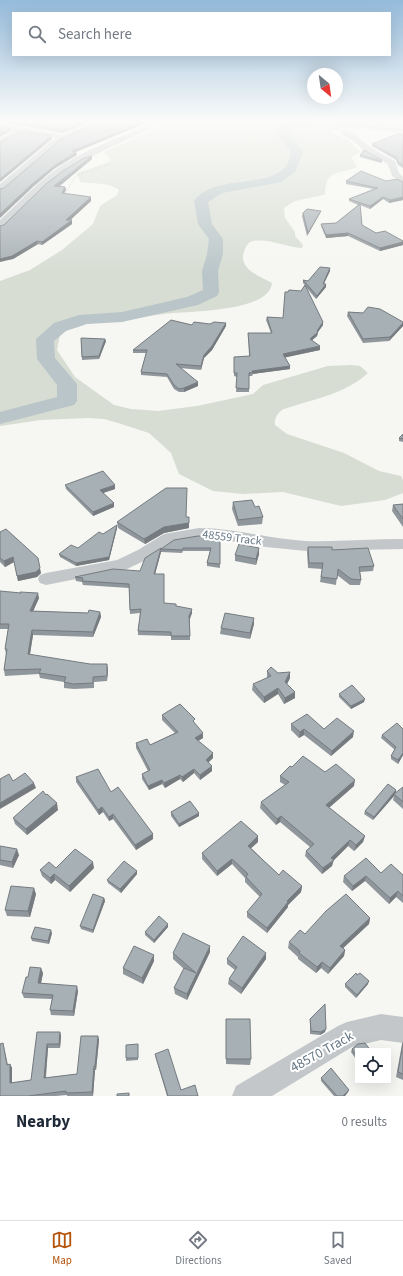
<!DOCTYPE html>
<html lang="en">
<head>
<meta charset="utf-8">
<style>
	body { margin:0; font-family:"Source Sans 3",sans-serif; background:#f2f2f3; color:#1f2937 }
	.controls { position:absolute; right:12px; bottom:12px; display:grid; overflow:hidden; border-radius:0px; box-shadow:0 4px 16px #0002 }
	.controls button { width:36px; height:36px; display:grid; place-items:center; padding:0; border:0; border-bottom:1px solid #e0e1e3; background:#fff; color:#1f2937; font:20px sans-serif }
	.compass { position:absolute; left:307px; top:68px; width:36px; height:36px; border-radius:50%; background:#fff; box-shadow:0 4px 16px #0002; rotate:151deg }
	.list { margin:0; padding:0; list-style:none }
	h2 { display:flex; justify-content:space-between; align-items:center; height:52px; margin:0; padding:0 16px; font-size:17px }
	h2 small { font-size:13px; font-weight:400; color:#747a83 }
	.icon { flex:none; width:22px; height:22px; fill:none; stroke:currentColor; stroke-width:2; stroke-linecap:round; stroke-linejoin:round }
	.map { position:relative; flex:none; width:403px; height:1096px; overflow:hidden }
	.search { position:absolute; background:#fff; box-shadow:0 4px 16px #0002; left:12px; right:12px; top:12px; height:44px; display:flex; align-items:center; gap:10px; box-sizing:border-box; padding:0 14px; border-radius:0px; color:#747a83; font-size:15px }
	.sheet { height:124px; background:#fff }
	nav { display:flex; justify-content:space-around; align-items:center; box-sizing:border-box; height:56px; border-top:1px solid #e0e1e3; background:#fff; font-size:11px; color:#747a83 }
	nav a { display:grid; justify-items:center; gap:2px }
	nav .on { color:#b45309 }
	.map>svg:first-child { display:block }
	.green { fill:#d7ddd3 }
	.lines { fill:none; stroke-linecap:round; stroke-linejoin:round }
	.stream { stroke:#b9c5c8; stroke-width:2 }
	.river { fill:#b9c5c8; fill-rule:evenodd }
	.path { stroke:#bdbfc1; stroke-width:1; stroke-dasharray:1 1; stroke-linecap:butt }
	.minor { fill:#c3c7ca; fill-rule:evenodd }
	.wall { fill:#90979c }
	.shaded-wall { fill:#757b7f }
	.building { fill:#a7b0b5; stroke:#757b7f }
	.labels { text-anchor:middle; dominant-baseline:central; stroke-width:4; stroke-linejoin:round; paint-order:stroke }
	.street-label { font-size:12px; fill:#657683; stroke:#fff }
	.near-street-label { font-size:14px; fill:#657683; stroke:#fff }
</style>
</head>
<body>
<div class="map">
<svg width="403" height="1096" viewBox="0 0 403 1096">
	<rect width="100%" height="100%" fill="#f6f6f2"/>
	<path class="green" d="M172,122H400L403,123V133L352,128L331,130L333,134L349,140L360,152L351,157L357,167C339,175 326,168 325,194L323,195L295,201L284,208L285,218L295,232V236L303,245L302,248C286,247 269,238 253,241C248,242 247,245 245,249C236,268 259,276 272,283C269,313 187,311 164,314C151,315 138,319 125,320C104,323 77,320 60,334L57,350L75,377L114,405L131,409L158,411L197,406L253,394L263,385L328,366L351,365L360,366L368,373C345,394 314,399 284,409C278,412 274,418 275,425L287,434L344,453L379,471L401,476L403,480V493L385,500L341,506L283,492L243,494L213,491L179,474L171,453L149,433L118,423L104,419L88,418L41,420L0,426V281L30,270L62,250L93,224L100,206L117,195L119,190C110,182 92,184 80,182L77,173L109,162L111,159L104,152Z"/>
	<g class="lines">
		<polyline class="stream" points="280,131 307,124 326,123 403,130"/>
		<path class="river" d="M285,122H297L286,131L303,151L296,171L282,182L222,193L208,202L212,224L223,239V254L218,271L219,292L217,296L198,305L122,322L87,324L66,331L54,341L55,358L77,384V401L74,405L0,424V412L57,397V385L37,359L36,339L54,323L79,315L122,312L187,297L203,290L202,271L207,254L209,239L198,224L194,201C213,174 269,189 286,166C289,163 290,156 291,151L274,131Z"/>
		<polyline class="path" points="64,195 76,176 110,164"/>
		<g class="minor">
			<polygon points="93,122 102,122 59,142 3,190 0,191 0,184 55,138 23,132 0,144 0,139 15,130 0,127 0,123 62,135"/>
			<path d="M155,122H164L84,160L62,173L45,186L3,227L0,228V220C18,203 35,185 55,170C85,149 122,137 155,122Z"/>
			<path d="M341,130C354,129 363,143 372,148C379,153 387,157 395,161L399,173L403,177V183L392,176L388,164L364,151L355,142L341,134Z"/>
			<path d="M199,528C234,528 270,539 305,541C337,542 371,539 403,539V549L306,551L266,547L213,538H199L174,542L150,558L127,569L46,585L40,583L38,579L40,575L46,573L117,560L138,550L164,534Z"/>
			<polygon points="381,1014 403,1017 403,1043 381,1040 352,1047 272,1096 232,1096 236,1086 338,1026 347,1022"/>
		</g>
	</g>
	<g class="wall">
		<polygon points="1,122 90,122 62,133"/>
		<polygon points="403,134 403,168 398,165 396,160 372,146 372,144"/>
		<polygon points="360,155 382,160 382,162 381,163 360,157"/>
		<polygon points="92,159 58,186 65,187 66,190 64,193 91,201 70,220 72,224 42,245 38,244 13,259 4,225"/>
		<polygon points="346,181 386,181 403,182 403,200 389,203 383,199 370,209 360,205 362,225 376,233 403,241 403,245 380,251 348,236 326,238 321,226 321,224 336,223 358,205 349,201 349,199 373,189 346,184"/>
		<polygon points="303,213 320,213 307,236 302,216"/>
		<polygon points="330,268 330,271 324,284 326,284 326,287 316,299 305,286 323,325 318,332 317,336 312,340 320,350 285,357 290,366 290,369 253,374 252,376 249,376 249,392 236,392 237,377 234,376 234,357 249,356 248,333 271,333 266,320 267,317 283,318 288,292 301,291 305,285 303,283 303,280 308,281"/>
		<polygon points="348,312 363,313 403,322 403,326 389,341 363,343 347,316"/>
		<polygon points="226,323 226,326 212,350 204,358 201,370 180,368 198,386 184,392 179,392 174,389 167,377 141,375 141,372 146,353 133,353 133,350 192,325"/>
		<polygon points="81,338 106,341 99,359 82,360"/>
		<polygon points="403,434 403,442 399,441 399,438"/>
		<polygon points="65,485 115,489 103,493 114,507 93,516 66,489"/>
		<polygon points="233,502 255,507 263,517 262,524 238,526 232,509"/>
		<polygon points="403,504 403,527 392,511 393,505"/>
		<polygon points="186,517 189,528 164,533 145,544 118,528 117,522"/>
		<polygon points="117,525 117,528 109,560 76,566 60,557 59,554 78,548 103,534"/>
		<polygon points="0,532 41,573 37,577 18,581 14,562 5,567 0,562"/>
		<polygon points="220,537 220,568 207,566 207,563 210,551 183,551 182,553 161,552 161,549"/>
		<polygon points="308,547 332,550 374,566 373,571 360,572 361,580 360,585 350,585 337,575 336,585 320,582 322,569 308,568 307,552"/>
		<polygon points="161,552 155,574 164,603 176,606 192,613 190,619 190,640 171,640 171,636 138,635 138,631 140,613 130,614 129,588 83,585 82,582 76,581 75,577 140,571"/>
		<polygon points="259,554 256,565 235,561 235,555"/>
		<polygon points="0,591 39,598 33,611 88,613 100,612 101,617 93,637 33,635 30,655 108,669 107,681 94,682 94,688 74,689 64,688 64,682 40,678 39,674 5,676 4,670 6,654 5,649 8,629 0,629"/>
		<polygon points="254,624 250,639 220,634 221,628"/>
		<polygon points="267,671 278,673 290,672 290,678 287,684 295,692 295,698 284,704 278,694 264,703 252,690 253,684 268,678 267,677"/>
		<polygon points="339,694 364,702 351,709 339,697"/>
		<polygon points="162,715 195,724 203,738 198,741 213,758 208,763 212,771 200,780 194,773 183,782 180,779 165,788 162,784 149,790 142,779 142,774 148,771 136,748 136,743 150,745 175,733 162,720"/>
		<polygon points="291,724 324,729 353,737 331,756 304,735 299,738 291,730"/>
		<polygon points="403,729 403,755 398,764 391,759 391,756 395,750 381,738 382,735"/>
		<polygon points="292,767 325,772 354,786 329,808 365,836 363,842 354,851 348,846 334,860 332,866 322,874 305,856 306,851 310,847 280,822 276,825 260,808 261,802 285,785 280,782 280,776"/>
		<polygon points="76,777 111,792 153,834 153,839 136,850 113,819 109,821 103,812 99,815 76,782"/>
		<polygon points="403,787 403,809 393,800 394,796 373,820 364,814 365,811 396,790 396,793"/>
		<polygon points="58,810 27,835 15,824 13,818"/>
		<polygon points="171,812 199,813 199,816 179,827 171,816"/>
		<polygon points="258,842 251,848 279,875 302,886 301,892 288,905 288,907 267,933 247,917 247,912 260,897 245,882 245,878 232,864 217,876 202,859 202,853"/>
		<polygon points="0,846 19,855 13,868 0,865"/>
		<polygon points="56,868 94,868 70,892 55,880 51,884 42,876 40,870"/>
		<polygon points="137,871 137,874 121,893 108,883 107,880"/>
		<polygon points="381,873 403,875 403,903 396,897 389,904 365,881 352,891 343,882 344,876"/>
		<polygon points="36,894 30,917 7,916 5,910"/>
		<polygon points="104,898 105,901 93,933 81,929 80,926"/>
		<polygon points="370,918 369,924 343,948 345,950 344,956 328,974 321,968 316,973 298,959 298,957 288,948 289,942 305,934"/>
		<polygon points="168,927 154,943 145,935 145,932"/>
		<polygon points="52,933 49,944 32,941 31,938"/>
		<polygon points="210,952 187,1000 175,994 174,988 184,969 173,959 173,953"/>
		<polygon points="154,955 154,961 143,984 123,974 123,968"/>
		<polygon points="227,959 266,959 241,994 228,984 229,979 235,970 227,964"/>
		<polygon points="43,973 41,983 78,991 74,1016 51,1015 50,1010 52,999 24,998 22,993 28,977"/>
		<polygon points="357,975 368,984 356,998 345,987 345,984"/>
		<polygon points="310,1019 325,1032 320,1035 310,1034"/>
		<polygon points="226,1024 251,1059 250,1065 226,1064"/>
		<polygon points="37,1032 60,1032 61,1036 60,1048 48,1048 46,1078 77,1074 98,1036 99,1040 96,1070 95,1070 93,1096 67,1096 67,1095 56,1096 0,1096 3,1043 4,1047 8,1065 10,1064 12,1068 12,1083 31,1080"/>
		<polygon points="403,1041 403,1080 396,1077 402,1044"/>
		<polygon points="138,1044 138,1060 126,1061 126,1058"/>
		<polygon points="352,1049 358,1051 358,1062 351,1052"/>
		<polygon points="155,1054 181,1090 198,1096 167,1096 156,1059"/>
		<polygon points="321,1078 349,1090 348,1092 345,1096 334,1096 321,1081"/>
	</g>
	<g class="shaded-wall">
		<polygon points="83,122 90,122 62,133 62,131"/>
		<polygon points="143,122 146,122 146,123 76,152 77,155 54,169 33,187 0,218 0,214 32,184 72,151"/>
		<polygon points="11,128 11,131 0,137 0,134"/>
		<polygon points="51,136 52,139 0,182 0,179"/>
		<polygon points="92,156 92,159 55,190 54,186"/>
		<polygon points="65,187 66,190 62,196 62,193"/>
		<polygon points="91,197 91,201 67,223 66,220"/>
		<polygon points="383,197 383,199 370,209 370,206"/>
		<polygon points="403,197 403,200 389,203 390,200"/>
		<polygon points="321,211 320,213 307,236 308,233"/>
		<polygon points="72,220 72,224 42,245 42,242"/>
		<polygon points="348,233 348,236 326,238 326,235"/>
		<polygon points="37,241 38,244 13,259 0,262 0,259"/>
		<polygon points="403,242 403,245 380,251 380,248"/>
		<polygon points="330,268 330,271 322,286 323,284"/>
		<polygon points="326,284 326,287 316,299 317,296"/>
		<polygon points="323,322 323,325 318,332 317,336 310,342 310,339"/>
		<polygon points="226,323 226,326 212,350 204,358 201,370 201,366 204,355"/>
		<polygon points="403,323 403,326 389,341 390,337"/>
		<polygon points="105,339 106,341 99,359 99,356"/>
		<polygon points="320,346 320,350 283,358 283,354"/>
		<polygon points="290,366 290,369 253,374 252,371"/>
		<polygon points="198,382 198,386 184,392 184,388"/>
		<polygon points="115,485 115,489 100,494 100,490"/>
		<polygon points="114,503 114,507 93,516 93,512"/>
		<polygon points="189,517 189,528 164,533 145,544 144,539 164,527"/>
		<polygon points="117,525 117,528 109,560 76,566 76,563"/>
		<polygon points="161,548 161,552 154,578 154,574"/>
		<polygon points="259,548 259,554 256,565 256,559"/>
		<polygon points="13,557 14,562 5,567 4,561"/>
		<polygon points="40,568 41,573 37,577 18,581 17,576"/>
		<polygon points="38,593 39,598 31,616 30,611"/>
		<polygon points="192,609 192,613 189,620 189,616"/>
		<polygon points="100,612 101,617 93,637 93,632"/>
		<polygon points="254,618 254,624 250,639 250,633"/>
		<polygon points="32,630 33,635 29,659 28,654"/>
		<polygon points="107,664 108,669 107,681"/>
		<polygon points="290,672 290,678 285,688 285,682"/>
		<polygon points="278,688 278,694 264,703 264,697"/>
		<polygon points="295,692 295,698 284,704 285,698"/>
		<polygon points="365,699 364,702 351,709 351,706"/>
		<polygon points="304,729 304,735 299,738 300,732"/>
		<polygon points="354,731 353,737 331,756 332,751"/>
		<polygon points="203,733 203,738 195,743 195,738"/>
		<polygon points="213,753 213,758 205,765 206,760"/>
		<polygon points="403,753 403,755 398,764 398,760"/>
		<polygon points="212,766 212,771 200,780 200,775"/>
		<polygon points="194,769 194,773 183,782 182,777"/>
		<polygon points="180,775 180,779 165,788 164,783"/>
		<polygon points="162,780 162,784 149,790 148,786"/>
		<polygon points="355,780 354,786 325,811 326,805"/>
		<polygon points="34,783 36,788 0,809 0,803"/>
		<polygon points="396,790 396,794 394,794 394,796 373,820 374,817"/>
		<polygon points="57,803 58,810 27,835 26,829"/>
		<polygon points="102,807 103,812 99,815 98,810"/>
		<polygon points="199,813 199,816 179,827 179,824"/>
		<polygon points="113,814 113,819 109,821 109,817"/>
		<polygon points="281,816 280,822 276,825 277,819"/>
		<polygon points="153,834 153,839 136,850 135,845"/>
		<polygon points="258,836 258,842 248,851 248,846"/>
		<polygon points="365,836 363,842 354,851 356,845"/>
		<polygon points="350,840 348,846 333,861 332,866 322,874 323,868 331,858"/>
		<polygon points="17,849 19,855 13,868 12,862"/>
		<polygon points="232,859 232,864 217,876 217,871"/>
		<polygon points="93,862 94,868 70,892 69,886"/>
		<polygon points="137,871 137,874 121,893 120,889"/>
		<polygon points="54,874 55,880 51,884 50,878"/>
		<polygon points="366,876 365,881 352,891 353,886"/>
		<polygon points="302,886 301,892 288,905 288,907 267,933 267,928 287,901"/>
		<polygon points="34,888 36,894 30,917 28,911"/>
		<polygon points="398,891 396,897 389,904 390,898"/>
		<polygon points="104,898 105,901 93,933 93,930"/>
		<polygon points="370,918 369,924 339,952 340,946"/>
		<polygon points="168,924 168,927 154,943 154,940"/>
		<polygon points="51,930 52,933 49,944 48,941"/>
		<polygon points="210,946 210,952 187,1000 187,994"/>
		<polygon points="345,950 344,956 328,974 330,968"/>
		<polygon points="266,953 266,959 241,994 242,988"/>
		<polygon points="154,955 154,961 143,984 142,978"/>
		<polygon points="322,962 321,968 316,973 317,967"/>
		<polygon points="41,968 43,973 40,988 38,983"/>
		<polygon points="369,981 368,984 356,998 357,995"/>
		<polygon points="77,986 78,991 74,1016 73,1011"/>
		<polygon points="326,1029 325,1032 320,1035 321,1032"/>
		<polygon points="60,1032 61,1036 60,1048 59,1044"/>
		<polygon points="98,1036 99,1040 96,1070 95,1066"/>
		<polygon points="47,1044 48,1048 45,1082 44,1078"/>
		<polygon points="10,1064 12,1068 12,1087 10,1083"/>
		<polygon points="94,1066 95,1070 93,1096 92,1092"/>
		<polygon points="349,1090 348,1092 345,1096 343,1096"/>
	</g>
	<g class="building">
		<polygon points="15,122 83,122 62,131"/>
		<polygon points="99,122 143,122 72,151 76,152 54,166 32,184 0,214 0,189 4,188 60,140"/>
		<polygon points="0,126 11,128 0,134"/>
		<polygon points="23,131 51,136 0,179 0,142"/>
		<polygon points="397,134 403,134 403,165 398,162 396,157 372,144"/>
		<polygon points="364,150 382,160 381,161 360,155"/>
		<polygon points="92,156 54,186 65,187 62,193 91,197 66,220 72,220 42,242 37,241 12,256 0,259 0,226 4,225 46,184 63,171 84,158"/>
		<polygon points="361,171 386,181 397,179 403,182 403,197 390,200 383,197 370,206 349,199 378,188 346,181"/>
		<polygon points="360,204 362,225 376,233 385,231 403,241 403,242 380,248 348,233 326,235 321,224 336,223"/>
		<polygon points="307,209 321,211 308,233 303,213"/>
		<polygon points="320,267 330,268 323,284 326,284 317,296 303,280 308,281"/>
		<polygon points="305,285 323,322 317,331 318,332 310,339 320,346 283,354 290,366 252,371 253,372 249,373 249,389 236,388 237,373 234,373 234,357 250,356 248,333 272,333 267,317 283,318 285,292 288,292 289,290 301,291"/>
		<polygon points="368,307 380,309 403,322 403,323 390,337 363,339 348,312 363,313"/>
		<polygon points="171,320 192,325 194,322 210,324 214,322 226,323 212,346 204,355 201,366 176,364 198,382 184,388 179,389 174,385 167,374 141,372 147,350 133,350"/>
		<polygon points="81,338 105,339 99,356 82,357"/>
		<polygon points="403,434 403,439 399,438"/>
		<polygon points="103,471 115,485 100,490 114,503 93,512 65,485"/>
		<polygon points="166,488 187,488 186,517 189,517 189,523 164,527 144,539 117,522"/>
		<polygon points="252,500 255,507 259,506 263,517 238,520 233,502"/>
		<polygon points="403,504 403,519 393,505"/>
		<polygon points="117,525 109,557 76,563 59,554 71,545 78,548 99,532 103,534"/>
		<polygon points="6,529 38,558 40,568 36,572 17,576 13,557 4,561 0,558 0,532"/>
		<polygon points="198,536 220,537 220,564 207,563 211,548 183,548 182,550 161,549 174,540"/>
		<polygon points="239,544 259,548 256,559 235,555"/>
		<polygon points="308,547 332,547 332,550 368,548 374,566 359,567 361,580 351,579 338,569 337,579 321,577 323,563 309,563"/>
		<polygon points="161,548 154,574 164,574 164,603 176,604 176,606 192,609 189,616 190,636 171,636 171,632 138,631 141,609 130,610 129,584 82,581 83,578 75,577 113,569 140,571 145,558"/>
		<polygon points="0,591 21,593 20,592 38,593 30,611 88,613 89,610 100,612 93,632 32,630 28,654 90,664 107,664 107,676 93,677 93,683 73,684 64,682 66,677 39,673 41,669 4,670 7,649 5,649 9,624 0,624"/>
		<polygon points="225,613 254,618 250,633 221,628"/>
		<polygon points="271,667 278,673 290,672 285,682 295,692 285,698 278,688 264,697 253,684 271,676 267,671"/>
		<polygon points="352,685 365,699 351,706 339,694"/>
		<polygon points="180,704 195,719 193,721 203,733 195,738 213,753 206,760 212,766 200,775 194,769 182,777 180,775 164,783 162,780 148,786 142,774 150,770 136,743 147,739 150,745 178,732 162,715"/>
		<polygon points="307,714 324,729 337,718 354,731 332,751 304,729 300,732 291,724"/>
		<polygon points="397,723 403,729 403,753 398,760 391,756 396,747 382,735"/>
		<polygon points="303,756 325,772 336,764 355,780 326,805 365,836 356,845 350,840 331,858 334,860 323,868 306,851 314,844 281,816 277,819 261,802 289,782 280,776 290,766 292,767"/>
		<polygon points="98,769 111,792 118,787 153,834 135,845 113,814 109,817 102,807 98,810 76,777"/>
		<polygon points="25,773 34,783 0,803 0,779 9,774 13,781"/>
		<polygon points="388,784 396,790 374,817 365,811"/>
		<polygon points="403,787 403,802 394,794"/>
		<polygon points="43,791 46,795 47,794 57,803 26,829 13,818"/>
		<polygon points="190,801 199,813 179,824 171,812"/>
		<polygon points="241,821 258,836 248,846 279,875 283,870 302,886 287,901 288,902 267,928 247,912 262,894 246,877 248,874 232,859 217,871 202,853"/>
		<polygon points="0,846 17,849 12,862 0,860"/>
		<polygon points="75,849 93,862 69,886 54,874 50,878 40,870 49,862 56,868"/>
		<polygon points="366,858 381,873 391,864 403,875 403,896 398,891 390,898 366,876 353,886 344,876"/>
		<polygon points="124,861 137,871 120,889 107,880"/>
		<polygon points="11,886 34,888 28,911 5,910"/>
		<polygon points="93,894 104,898 93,930 80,926"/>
		<polygon points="346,894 370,918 340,946 345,950 330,968 322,962 317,967 299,953 300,951 289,942 300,930 305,934 326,911"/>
		<polygon points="159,916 168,924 154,940 145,932"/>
		<polygon points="35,927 51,930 48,941 31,938"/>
		<polygon points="183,933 210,946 187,994 174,988 184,968 196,973 173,953"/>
		<polygon points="243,936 266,953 242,988 229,979 237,967 227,959"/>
		<polygon points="134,946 154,955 142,978 123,968"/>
		<polygon points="30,967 41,968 38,983 77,986 73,1011 50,1010 53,995 22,993 26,977 28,977"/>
		<polygon points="356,973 357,975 360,973 369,981 357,995 345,984"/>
		<polygon points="325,1004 326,1029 321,1032 311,1031 310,1019"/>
		<polygon points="226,1019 250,1019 251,1059 226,1059"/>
		<polygon points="37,1032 60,1032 59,1044 47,1044 44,1078 77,1074 81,1036 98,1036 95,1066 94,1066 92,1092 66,1093 66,1091 28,1096 0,1096 0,1044 3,1043 7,1065 10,1064 10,1083 31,1080"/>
		<polygon points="365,1043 371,1051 358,1051 358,1058 352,1049 358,1044"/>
		<polygon points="403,1043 403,1074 398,1072"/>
		<polygon points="138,1044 138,1058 126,1058 126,1045"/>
		<polygon points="168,1049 181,1090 195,1085 198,1096 168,1096 155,1054"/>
		<polygon points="331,1068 349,1090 343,1096 337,1096 321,1078"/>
		<polygon points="129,1093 129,1096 117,1096 117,1094"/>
	</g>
	<linearGradient id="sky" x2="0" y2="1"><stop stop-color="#95bbdb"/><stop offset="0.44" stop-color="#fbfbf9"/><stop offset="1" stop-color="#fbfbf9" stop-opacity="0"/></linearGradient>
	<rect width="403" height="275" fill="url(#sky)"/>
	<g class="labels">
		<g class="street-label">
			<text transform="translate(232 538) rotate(7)">48559 Track</text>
		</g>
		<g class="near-street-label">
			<text transform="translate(322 1052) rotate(-29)">48570 Track</text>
		</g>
	</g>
</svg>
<div class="controls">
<button><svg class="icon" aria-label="locate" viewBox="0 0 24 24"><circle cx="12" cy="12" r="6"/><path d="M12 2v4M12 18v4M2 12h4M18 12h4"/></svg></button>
</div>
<svg class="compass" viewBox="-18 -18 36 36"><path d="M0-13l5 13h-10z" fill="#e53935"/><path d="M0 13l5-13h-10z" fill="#747a83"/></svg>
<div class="search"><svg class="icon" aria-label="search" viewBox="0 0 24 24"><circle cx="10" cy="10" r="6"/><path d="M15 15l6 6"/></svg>Search here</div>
</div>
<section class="sheet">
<h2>Nearby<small>0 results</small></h2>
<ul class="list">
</ul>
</section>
<nav>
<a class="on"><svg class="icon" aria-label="map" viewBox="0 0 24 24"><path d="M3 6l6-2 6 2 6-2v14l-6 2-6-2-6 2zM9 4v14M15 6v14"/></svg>Map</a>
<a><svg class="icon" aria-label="directions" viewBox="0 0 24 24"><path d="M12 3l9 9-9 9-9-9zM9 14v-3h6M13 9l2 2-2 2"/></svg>Directions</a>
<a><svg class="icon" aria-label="saved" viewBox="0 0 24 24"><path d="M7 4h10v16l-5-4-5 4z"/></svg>Saved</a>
</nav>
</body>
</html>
